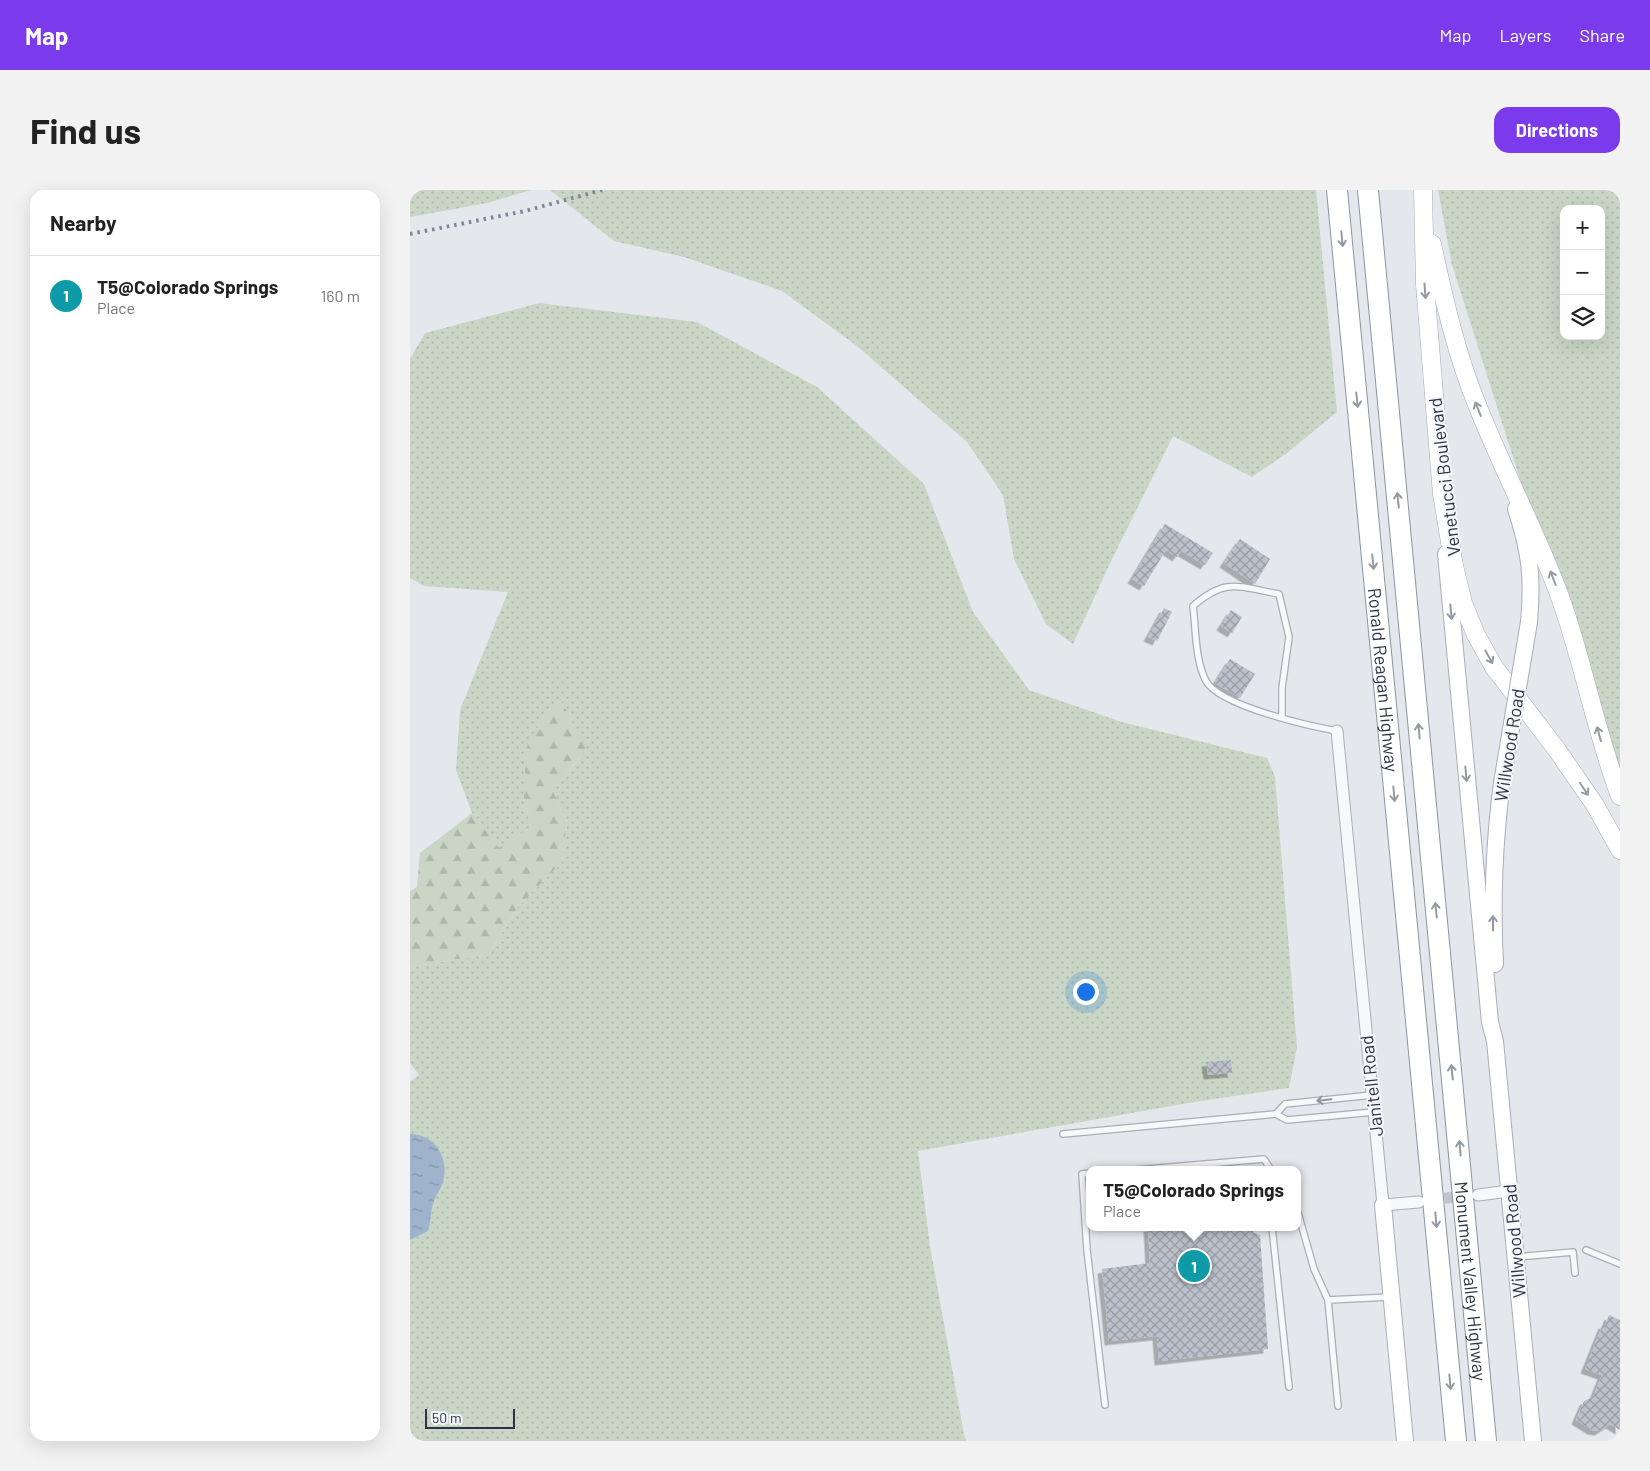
<!DOCTYPE html>
<html lang="en">
<head>
<meta charset="utf-8">
<style>
	body { margin:0; font-family:Barlow,sans-serif; background:#f2f2f2; color:#222 }
	.controls { position:absolute; right:15px; top:15px; display:grid; overflow:hidden; border-radius:10px; box-shadow:0 5px 20px #0002 }
	.controls button { width:45px; height:45px; display:grid; place-items:center; padding:0; border:0; border-bottom:1px solid #e0e0e0; background:#fff; color:#222; font:25px sans-serif }
	.scale { position:absolute; left:15px; bottom:12px; width:90px; box-sizing:border-box; padding-left:5px; border:2px solid #2b3445; border-top:0; font-size:14px; line-height:18px; white-space:nowrap; color:#2b3445; -webkit-text-stroke:4px #f4f6f9; paint-order:stroke }
	.you { position:absolute; left:675px; top:801px; width:18px; height:18px; margin:-12px; border:4px solid #fff; border-radius:50%; background:#1a73e8; box-shadow:0 0 0 8px #1a73e833 }
	.badge { display:grid; place-items:center; width:32px; height:32px; border-radius:50%; background:#7c3aed; color:#fff; font-size:16px; font-weight:700 }
	.pin { position:absolute; translate:-50% -50%; border:2px solid #fff; box-shadow:0 1px 5px #0006 }
	.popup { position:absolute; left:676px; top:976px; width:215px; height:65px; box-sizing:border-box; display:grid; place-content:center; border-radius:10px; background:#fff; filter:drop-shadow(0 1px 4px #0005); font-size:16px; white-space:nowrap; color:#767676 }
	.popup b { font-size:19px; color:#222 }
	.popup::after { content:''; position:absolute; left:50%; top:100%; margin-left:-10px; border:10px solid transparent; border-top-color:#fff }
	.list { margin:0; padding:0; list-style:none }
	h2 { display:flex; justify-content:space-between; align-items:center; height:65px; margin:0; padding:0 20px; font-size:21px }
	h2 small { font-size:16px; font-weight:400; color:#767676 }
	.list li { display:grid; grid-template-columns:32px 1fr auto; gap:15px; align-items:center; box-sizing:border-box; height:80px; padding:0 20px; border-top:1px solid #e0e0e0 }
	.list b { display:block; font-size:19px; white-space:nowrap }
	.list p { margin:0; font-size:16px; white-space:nowrap; color:#767676 }
	.list em { font-size:16px; font-style:normal; color:#767676 }
	.icon { flex:none; width:28px; height:28px; fill:none; stroke:currentColor; stroke-width:2; stroke-linecap:round; stroke-linejoin:round }
	.map { position:relative; flex:none; width:1210px; height:1251px; overflow:hidden; border-radius:15px }
	header { display:flex; align-items:center; gap:30px; box-sizing:border-box; height:70px; padding:0 25px; background:#7c3aed; color:#fff }
	header strong { font-size:24px }
	nav { display:flex; gap:28px; margin-inline-start:auto; font-size:18px }
	.intro { display:flex; align-items:center; justify-content:space-between; box-sizing:border-box; height:120px; padding:0 30px }
	h1 { margin:0; font-size:35px }
	.button { padding:12px 22px; border-radius:15px; background:#7c3aed; color:#fff; font-size:18px; font-weight:700 }
	main { display:flex; gap:30px; padding:0 30px }
	aside { flex:1; background:#fff; border-radius:15px; box-shadow:0 5px 20px #0002 }
	.map>svg:first-child { display:block }
	.grass { fill:url(#grass-dots); fill-rule:evenodd }
	.forest { fill:url(#forest-firs) }
	.water { fill:url(#water-ripples) }
	.building { fill:url(#building-cross-hatch); filter:url(#shadow) }
	.lines { fill:none; stroke-linecap:round; stroke-linejoin:round }
	.street-tunnel { stroke:#bfc3cb; stroke-width:11; stroke-dasharray:11 5.5; stroke-linecap:butt }
	.lane-casing { stroke:#a9aeb7; stroke-width:8 }
	.street-casing { stroke:#a9aeb7; stroke-width:13 }
	.secondary-casing { stroke:#a9aeb7; stroke-width:18 }
	.primary-casing { stroke:#a3abb8; stroke-width:19 }
	.highway-casing { stroke:#8b94a3; stroke-width:22 }
	.lane { stroke:#f7f8fa; stroke-width:5.5 }
	.street { stroke:#f7f8fa; stroke-width:11 }
	.secondary { stroke:#fff; stroke-width:16 }
	.primary { stroke:#fff; stroke-width:18 }
	.highway { stroke:#fff; stroke-width:20 }
	.rail { stroke:#7d8696; stroke-width:4; stroke-dasharray:2.5 5; stroke-linecap:butt }
	.secondary-bridge-casing { stroke:#a9aeb7; stroke-width:18; stroke-linecap:butt }
	.secondary-bridge { stroke:#fff; stroke-width:16 }
	.oneway { stroke:#959aa2 }
	.oneway2 { stroke:#9196a0 }
	.labels { text-anchor:middle; dominant-baseline:central; stroke-width:4; stroke-linejoin:round; paint-order:stroke }
	.street-label { font-size:18px; fill:#2b3445; stroke:#f4f6f9 }
</style>
</head>
<body>
<header>
<strong>Map</strong>
<nav><a>Map</a><a>Layers</a><a>Share</a></nav>
</header>
<div class="intro"><h1>Find us</h1><a class="button">Directions</a></div>
<main>
<aside>
<h2>Nearby<small></small></h2>
<ul class="list">
<li><span class="badge" style="background:#0f9aa8">1</span><div><b>T5@Colorado Springs</b><p>Place</p></div><em>160 m</em></li>
</ul>
</aside>
<div class="map">
<svg width="1210" height="1251" viewBox="0 0 1210 1251">
	<defs>
		<pattern id="grass-dots" width="8" height="8" patternUnits="userSpaceOnUse" patternTransform="scale(1.25)"><rect width="8" height="8" fill="#c9d6c5"/><path d="M2 2h.1M6 6h.1" fill="none" stroke="#adb8ab" stroke-width="1.8" stroke-linecap="round"/></pattern>
		<pattern id="forest-firs" width="22" height="20" patternUnits="userSpaceOnUse" patternTransform="scale(1.25)"><rect width="22" height="20" fill="#c9d6c5"/><path d="M5 1l3.5 6h-7zM16 11l3.5 6h-7z" fill="#adb8ab"/></pattern>
		<pattern id="water-ripples" width="26" height="14" patternUnits="userSpaceOnUse" patternTransform="scale(1.25)"><rect width="26" height="14" fill="#9fb4cc"/><path d="M2 4q2-2 4 0t4 0M15 11q2-2 4 0t4 0" fill="none" stroke="#8293a7"/></pattern>
		<pattern id="building-cross-hatch" width="8" height="8" patternUnits="userSpaceOnUse" patternTransform="scale(1.25)"><rect width="8" height="8" fill="#bbc0ca"/><path d="M0 0l8 8M0 8l8-8" fill="none" stroke="#989da6"/></pattern>
		<filter id="shadow"><feDropShadow dx="-4.5" dy="4.5" stdDeviation="0" flood-color="#0004"/></filter>
	</defs>
	<rect width="100%" height="100%" fill="#e4e7ec"/>
	<g class="grass">
		<polygon points="0,0 121,0 77,13 0,27"/>
		<polygon points="140,0 906,0 927,222 877,263 842,287 763,246 701,371 663,454 636,434 604,369 593,305 557,252 447,156 372,101 274,67 204,51"/>
		<path d="M1028,0H1210V604L1042,75ZM1154,19H1191V146H1154Z"/>
		<polygon points="129,113 287,132 407,197 514,294 563,422 619,500 712,532 857,568 865,587 887,857 879,898 784,912 508,961 520,1056 554,1245 557,1251 0,1251 0,892 9,885 0,873 0,777 79,764 108,717 152,672 157,632 143,601 176,559 113,604 121,637 89,659 62,623 46,580 50,520 98,402 14,396 0,388 0,169 15,143"/>
	</g>
	<polygon class="forest" points="150,508 176,559 143,601 157,632 152,672 108,717 79,764 0,777 0,701 7,697 10,663 62,623 89,658 121,637 113,604 118,550"/>
	<path class="water" d="M0,944C25,944 40,969 33,992C31,999 25,1006 23,1014C20,1023 21,1032 18,1041L0,1050Z"/>
	<g class="building">
		<polygon points="755,334 803,363 795,375 771,361 767,367 756,360 734,396 722,389"/>
		<polygon points="830,349 860,369 845,394 814,373"/>
		<polygon points="754,418 762,422 747,451 738,447"/>
		<polygon points="821,420 832,427 822,443 811,436"/>
		<polygon points="820,469 845,484 830,508 805,493"/>
		<polygon points="821,870 822,883 798,885 796,872"/>
		<polygon points="738,1037 842,1037 844,1043 850,1045 858,1159 749,1171 747,1146 699,1151 692,1079 740,1073"/>
		<polygon points="1199,1125 1210,1130 1210,1240 1200,1234 1189,1241 1182,1240 1166,1230 1174,1211 1183,1207 1192,1185 1175,1179 1193,1134 1195,1135"/>
	</g>
	<g class="lines">
		<polyline class="street-tunnel" points="1018,1010 1056,1006"/>
		<defs>
			<g id="lane">
				<path d="M872,528V498L879,447L869,404C829,397 816,387 783,416C786,440 785,470 796,491C810,516 899,536 927,541"/>
				<polyline points="866,924 875,914 962,905"/>
				<polyline points="653,944 866,924 877,930 964,922"/>
				<polyline points="725,980 854,969 861,980"/>
				<polyline points="680,983 672,984 677,1060 695,1215"/>
				<polyline points="888,1023 904,1079 918,1110"/>
				<polyline points="862,1037 879,1197"/>
				<polyline points="1176,1060 1210,1074"/>
				<polyline points="1107,1067 1163,1062 1165,1083"/>
				<polyline points="928,1216 918,1110 980,1107"/>
			</g>
			<g id="street">
				<polyline points="927,541 973,1015 1009,1012"/>
				<polyline points="1068,1005 1099,1001"/>
			</g>
			<g id="secondary">
				<path d="M1106,319C1120,362 1123,386 1119,432"/>
				<polyline points="1036,364 1080,832 1085,851 1123,1251"/>
				<path d="M1085,774C1082,714 1084,652 1092,593"/>
				<polyline points="973,1015 995,1251"/>
			</g>
			<g id="primary">
				<polyline points="1013,0 1015,94 1032,304 1044,376 1053,413 1066,445 1084,477 1147,560 1185,615 1210,660"/>
				<path d="M1022,54C1034,109 1046,164 1068,217C1093,280 1125,340 1149,404C1173,470 1185,540 1210,606"/>
			</g>
			<g id="highway">
				<path id="s1" d="M927,0L1046,1251"/>
				<path id="s2" d="M958,0L1076,1251"/>
			</g>
		</defs>
		<use href="#lane" class="lane-casing"/>
		<use href="#street" class="street-casing"/>
		<use href="#secondary" class="secondary-casing"/>
		<use href="#primary" class="primary-casing"/>
		<use href="#highway" class="highway-casing"/>
		<use href="#lane" class="lane"/>
		<use href="#street" class="street"/>
		<use href="#secondary" class="secondary"/>
		<use href="#primary" class="primary"/>
		<use href="#highway" class="highway"/>
		<polyline class="rail" points="0,44 115,21 192,0"/>
		<defs>
			<polyline id="secondary-bridge" points="1092,593 1119,432"/>
		</defs>
		<use href="#secondary-bridge" class="secondary-bridge-casing"/>
		<use href="#secondary-bridge" class="secondary-bridge"/>
	</g>
	<defs><path id="oneway-shaft" d="M-6 0H5M1.5-3L5.5 0L1.5 3" fill="none" stroke-width="1.6" stroke-linecap="round" stroke-linejoin="round" transform="scale(1.25)"/></defs>
	<g class="oneway">
		<use href="#oneway-shaft" transform="translate(932 49) rotate(85)"/>
		<use href="#oneway-shaft" transform="translate(1015 101) rotate(86)"/>
		<use href="#oneway-shaft" transform="translate(947 210) rotate(84)"/>
		<use href="#oneway-shaft" transform="translate(1068 219) rotate(-112)"/>
		<use href="#oneway-shaft" transform="translate(988 310) rotate(-96)"/>
		<use href="#oneway-shaft" transform="translate(963 372) rotate(84)"/>
		<use href="#oneway-shaft" transform="translate(1143 388) rotate(-111)"/>
		<use href="#oneway-shaft" transform="translate(1041 422) rotate(85)"/>
		<use href="#oneway-shaft" transform="translate(1079 467) rotate(61)"/>
		<use href="#oneway-shaft" transform="translate(1009 541) rotate(-95)"/>
		<use href="#oneway-shaft" transform="translate(1189 544) rotate(-105)"/>
		<use href="#oneway-shaft" transform="translate(1056 584) rotate(85)"/>
		<use href="#oneway-shaft" transform="translate(1174 599) rotate(56)"/>
		<use href="#oneway-shaft" transform="translate(984 604) rotate(85)"/>
		<use href="#oneway-shaft" transform="translate(1026 720) rotate(-96)"/>
		<use href="#oneway-shaft" transform="translate(1083 733) rotate(-90)"/>
		<use href="#oneway-shaft" transform="translate(1042 882) rotate(-96)"/>
		<use href="#oneway-shaft" transform="translate(1050 958) rotate(-95)"/>
		<use href="#oneway-shaft" transform="translate(1026 1030) rotate(85)"/>
		<use href="#oneway-shaft" transform="translate(1040 1192) rotate(85)"/>
	</g>
	<use class="oneway2" href="#oneway-shaft" transform="translate(914 910) rotate(174)"/>
	<g class="labels">
		<g class="street-label">
			<text transform="translate(1034 287) rotate(-97)">Venetucci Boulevard</text>
			<text stroke="none"><textPath href="#s1" startOffset="492">Ronald Reagan Highway</textPath></text>
			<text transform="translate(1099 555) rotate(-81)">Willwood Road</text>
			<text transform="translate(961 896) rotate(-96)">Janitell Road</text>
			<text transform="translate(1104 1051) rotate(-95)">Willwood Road</text>
			<text stroke="none"><textPath href="#s2" startOffset="1096">Monument Valley Highway</textPath></text>
		</g>
	</g>
</svg>
<div class="controls">
<button>+</button>
<button>−</button>
<button><svg class="icon" aria-label="layers" viewBox="0 0 24 24"><path d="M12 4l9 5-9 5-9-5zM3 14l9 5 9-5"/></svg></button>
</div>
<div class="scale">50 m</div>
<div class="you"></div>
<div class="pin badge" style="left:784px;top:1076px;background:#0f9aa8">1</div>
<div class="popup"><b>T5@Colorado Springs</b>Place</div>
</div>
</main>
</body>
</html>
